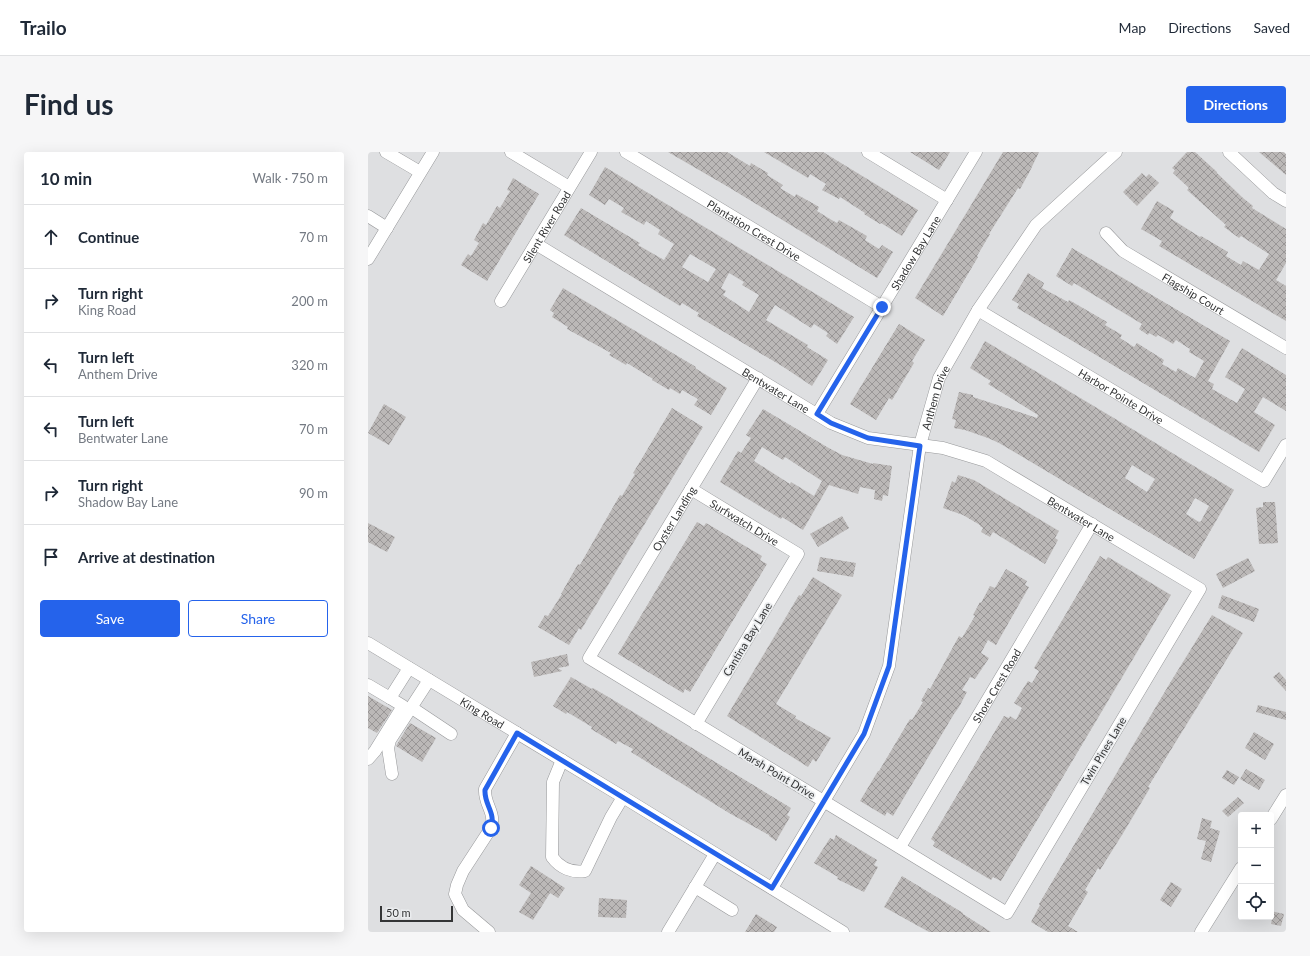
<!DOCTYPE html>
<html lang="en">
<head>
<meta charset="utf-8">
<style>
	body { margin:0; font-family:Lato,sans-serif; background:#f6f6f7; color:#1f2937 }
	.controls { position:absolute; right:12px; bottom:12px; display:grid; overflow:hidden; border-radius:4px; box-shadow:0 4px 16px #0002 }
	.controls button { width:36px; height:36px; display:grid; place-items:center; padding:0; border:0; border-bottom:1px solid #e0e1e3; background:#fff; color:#1f2937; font:20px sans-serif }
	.scale { position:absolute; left:12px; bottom:10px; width:73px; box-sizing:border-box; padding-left:4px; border:2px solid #343536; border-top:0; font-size:11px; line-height:14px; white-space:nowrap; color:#343536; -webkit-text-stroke:3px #ebedef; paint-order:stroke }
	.stop { position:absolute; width:12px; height:12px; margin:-9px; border:3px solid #2563eb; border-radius:50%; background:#fff }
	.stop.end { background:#2563eb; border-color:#fff; box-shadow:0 1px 4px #0008 }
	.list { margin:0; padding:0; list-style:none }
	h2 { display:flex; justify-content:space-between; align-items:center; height:52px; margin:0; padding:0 16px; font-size:17px }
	h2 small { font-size:13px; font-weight:400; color:#747a83 }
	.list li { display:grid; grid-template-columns:26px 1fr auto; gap:12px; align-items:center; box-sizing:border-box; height:64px; padding:0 16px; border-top:1px solid #e0e1e3 }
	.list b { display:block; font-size:15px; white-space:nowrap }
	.list p { margin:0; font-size:13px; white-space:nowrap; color:#747a83 }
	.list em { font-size:13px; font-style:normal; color:#747a83 }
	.actions { display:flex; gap:8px; padding:12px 16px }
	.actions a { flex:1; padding:9px 0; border:1px solid #2563eb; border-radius:4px; text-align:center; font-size:14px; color:#2563eb }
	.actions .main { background:#2563eb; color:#fff }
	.icon { flex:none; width:22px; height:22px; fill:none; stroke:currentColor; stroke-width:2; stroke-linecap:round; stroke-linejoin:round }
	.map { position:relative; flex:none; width:918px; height:780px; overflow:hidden; border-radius:4px }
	header { display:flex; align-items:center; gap:24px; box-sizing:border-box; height:56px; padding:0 20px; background:#fff; border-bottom:1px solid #e0e1e3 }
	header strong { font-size:19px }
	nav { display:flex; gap:22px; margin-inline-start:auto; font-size:14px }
	.intro { display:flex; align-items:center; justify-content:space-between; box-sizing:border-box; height:96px; padding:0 24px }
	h1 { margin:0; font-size:28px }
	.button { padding:10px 18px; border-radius:4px; background:#2563eb; color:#fff; font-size:14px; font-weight:700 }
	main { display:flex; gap:24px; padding:0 24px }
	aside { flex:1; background:#fff; border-radius:4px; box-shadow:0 4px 16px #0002 }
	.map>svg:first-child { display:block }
	.building { fill:url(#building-cross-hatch); fill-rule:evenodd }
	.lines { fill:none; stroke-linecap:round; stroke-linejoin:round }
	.minor-casing { stroke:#97989a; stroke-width:13 }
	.minor { stroke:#fff; stroke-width:12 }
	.route { stroke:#2563eb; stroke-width:5 }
	.labels { text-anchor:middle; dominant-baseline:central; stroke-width:3.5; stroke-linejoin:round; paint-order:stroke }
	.street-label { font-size:11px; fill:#343536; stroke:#ebedef }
</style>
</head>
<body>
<header>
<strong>Trailo</strong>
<nav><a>Map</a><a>Directions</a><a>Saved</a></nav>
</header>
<div class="intro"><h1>Find us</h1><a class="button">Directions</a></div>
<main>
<aside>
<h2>10 min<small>Walk · 750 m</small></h2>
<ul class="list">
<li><svg class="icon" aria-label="ahead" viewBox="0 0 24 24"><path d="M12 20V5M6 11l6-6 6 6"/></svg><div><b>Continue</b></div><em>70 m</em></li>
<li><svg class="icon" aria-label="right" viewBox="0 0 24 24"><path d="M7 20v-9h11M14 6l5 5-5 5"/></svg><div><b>Turn right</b><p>King Road</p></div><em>200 m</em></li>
<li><svg class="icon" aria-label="left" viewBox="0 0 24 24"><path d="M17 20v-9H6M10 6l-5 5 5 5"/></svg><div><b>Turn left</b><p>Anthem Drive</p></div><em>320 m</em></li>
<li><svg class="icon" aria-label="left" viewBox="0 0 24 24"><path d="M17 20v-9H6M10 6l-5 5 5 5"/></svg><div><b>Turn left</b><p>Bentwater Lane</p></div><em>70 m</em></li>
<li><svg class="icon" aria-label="right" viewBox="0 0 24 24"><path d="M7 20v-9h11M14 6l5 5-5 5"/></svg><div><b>Turn right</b><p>Shadow Bay Lane</p></div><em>90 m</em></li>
<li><svg class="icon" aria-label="arrive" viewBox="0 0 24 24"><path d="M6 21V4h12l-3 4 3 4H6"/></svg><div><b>Arrive at destination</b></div></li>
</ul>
<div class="actions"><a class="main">Save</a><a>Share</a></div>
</aside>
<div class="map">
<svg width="918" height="780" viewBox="0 0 918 780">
	<defs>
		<pattern id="building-cross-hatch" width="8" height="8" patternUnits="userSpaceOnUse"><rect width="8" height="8" fill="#bbb8b7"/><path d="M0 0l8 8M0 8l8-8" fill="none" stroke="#999696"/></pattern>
	</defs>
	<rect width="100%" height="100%" fill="#dedfe1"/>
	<g class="building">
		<polygon points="300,0 359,0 382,14 383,11 400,21 399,23 415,33 412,36 427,45 428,42 446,52 451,55 449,59 462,67 469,71 471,68 499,84 497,88 511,97 514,93 525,100 509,126 362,36"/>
		<polygon points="396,0 455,0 550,58 534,84 513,71 512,72 496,62 497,61 472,45 471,47 454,38 458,32 442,22 440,26"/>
		<polygon points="542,0 582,0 571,18"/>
		<polygon points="635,0 671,0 661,21 652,37 650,36 621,82 622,82 609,104 610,105 575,164 547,146"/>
		<polygon points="819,0 827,0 849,20 849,21 875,46 885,54 884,56 918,77 918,111 908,128 918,134 918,169 791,94 794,89 773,77 789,49 806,59 802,66 832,85 833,84 860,100 858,104 873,113 875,109 891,118 901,102 873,84 871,86 856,75 858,73 819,38 821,36 805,21 807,18 804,16"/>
		<polygon points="891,0 918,0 918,23"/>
		<path d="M237,15L486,165L469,192L458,184L460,181L446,172L443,176L407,153L398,168L440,193L439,195L460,208L444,234L414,214L329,164L331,161L314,151L312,154L196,83L213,56L272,91L270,93L296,108L306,92L290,82L292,78L278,69L276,73L264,66L253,60L256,56L241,47L237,53L221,43ZM322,102L348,117L340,130L314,115ZM361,121L376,130L374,133L391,143L381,160L355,143L358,139L353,136Z"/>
		<polygon points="774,21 778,25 781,22 791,31 769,54 755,40"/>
		<polygon points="145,26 171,42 119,129 93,113 100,102 103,104 111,91 106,88 115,71 118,73 129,54 132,56 142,39 139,38"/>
		<polygon points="704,96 862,189 840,229 846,232 844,237 869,251 877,237 857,225 874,196 918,223 918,259 895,245 886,260 907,273 891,300 649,156 651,152 644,148 660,121 676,131 674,136 700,150 701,148 739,170 737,173 754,183 752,186 766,195 769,191 780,198 796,208 794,212 808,220 810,216 827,226 836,209 821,200 822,197 808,188 805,192 790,183 788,185 781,181 780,183 771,177 774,172 706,131 704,134 688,124"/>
		<polygon points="195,136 328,215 327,216 359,236 343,263 326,253 330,247 314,238 312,242 302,236 301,238 284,228 285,227 259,211 258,213 241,203 243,201 199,177 200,175 184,165 186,161 182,158"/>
		<polygon points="531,172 557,188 544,209 546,211 524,248 521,246 508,268 482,252"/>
		<path d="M617,189L866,338L826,407L631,291L620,286L597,278L586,276L588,268L584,267L591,240L605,243V245L669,266L670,263L620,232L623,229L602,216ZM764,313L787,327L779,340L757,326ZM827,346L841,354L833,369L831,370L818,362Z"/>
		<polygon points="16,252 38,265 21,293 0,281"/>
		<polygon points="304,256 335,275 219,468 213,478 211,476 201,493 170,475 177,463 180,464 194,442 193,442 210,412 212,413 221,397 252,343 254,344 267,322 265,321 273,308"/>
		<path d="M395,257L459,295L474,303L505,312V311L524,314L520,344L515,343L514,349L506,347L507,338L492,335L490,342L461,333L435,378L414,365L413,367L352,330L370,299L373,301L383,286L378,283ZM394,295L415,308L417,305L454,329L446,344L423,330L422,332L386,309Z"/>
		<polygon points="590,323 606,328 691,379 687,386 690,388 677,412 625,380 622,385 613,380 615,376 612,374 612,373 595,363 575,356 584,329 587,331"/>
		<polygon points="895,350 907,350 910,391 891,392 888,356 895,355"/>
		<polygon points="474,364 481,376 450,395 442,382"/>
		<polygon points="329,370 336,374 338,371 394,404 392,408 399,412 322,540 317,537 315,541 250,502"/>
		<polygon points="0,371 27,385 19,400 0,390"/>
		<polygon points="732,404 738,408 740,405 803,443 633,729 625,725 623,728 565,694 567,690 563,687 636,564 641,566 642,564 648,568 654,556 646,551 660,529 664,531 671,519 666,516"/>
		<polygon points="452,405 488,411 485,425 449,419"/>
		<polygon points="880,406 887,419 855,436 848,422"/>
		<polygon points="638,417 659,429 657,433 661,435 628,493 620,488 613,501 621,506 607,527 602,525 594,538 599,540 591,555 586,562 525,664 519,660 517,664 492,649 510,619 511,619 542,567 544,568 555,550 553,549 560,536 562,537 591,484 594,486 607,464 605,463 612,450 613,451 622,434 627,436"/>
		<polygon points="445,425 474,443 408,552 428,564 427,566 463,586 448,610 445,607 440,615 359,564 431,443 433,444"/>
		<polygon points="854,443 891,457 886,470 850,456"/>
		<polygon points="844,463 875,481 780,635 782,636 754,683 732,718 730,716 717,738 720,740 700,774 710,780 680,780 663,770 672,753 671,752 802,531"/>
		<polygon points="199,502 201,514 190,516 194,519 166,525 163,510"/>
		<polygon points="911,520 918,528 918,539 905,525"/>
		<polygon points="203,525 224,537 225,536 242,546 423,656 419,663 422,665 408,689 401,684 401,683 361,661 263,600 265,597 250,589 248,592 223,577 224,575 199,560 198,562 185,554"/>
		<polygon points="0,544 24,558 9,581 0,576"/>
		<polygon points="890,553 918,560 918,568 888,560"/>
		<polygon points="42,571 68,586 54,610 28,594"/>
		<polygon points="886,580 906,592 897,608 877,596"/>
		<polygon points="878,617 897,628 891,638 872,627"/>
		<polygon points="859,618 871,625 866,633 854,626"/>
		<polygon points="870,645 876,651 860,665 854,659"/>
		<polygon points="834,666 844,669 842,676 852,679 843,710 833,707 838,689 829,687"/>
		<polygon points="468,683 509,708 506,713 510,715 496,740 469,727 470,725 446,711 462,686 466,688"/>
		<polygon points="163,714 197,736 190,746 182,741 165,768 151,760 163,741 151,733"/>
		<polygon points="534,724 595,761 595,762 623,780 561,780 516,755"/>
		<polygon points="803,730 814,737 803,755 792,748"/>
		<polygon points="231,746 259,748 258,766 230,765"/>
		<polygon points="903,759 916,762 913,774 903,772 904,767 903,766"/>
		<polygon points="388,762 409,775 406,780 377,780"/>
	</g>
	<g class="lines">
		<defs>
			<g id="minor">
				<polyline points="18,0 52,20"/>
				<polyline points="143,0 201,35"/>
				<path id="s1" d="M258,0L514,155"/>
				<polyline points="500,0 579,48"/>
				<polyline points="861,0 905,41 918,49"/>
				<polyline points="0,64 19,76"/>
				<path id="s2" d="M738,81L755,99L918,196"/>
				<path id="s3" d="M168,92L463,271L500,286L575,296L618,309L832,437L639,761L221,506L390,226"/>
				<polyline points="0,107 65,0"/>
				<path id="s4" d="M133,149L223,0"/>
				<path id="s5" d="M610,158L896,329L918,293"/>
				<path id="s6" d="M449,262L608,0"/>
				<path id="s7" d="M323,337L430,402L328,572"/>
				<path id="s8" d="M0,491L255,645L475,780"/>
				<polyline points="0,533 22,546 41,516"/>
				<polyline points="44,556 83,582"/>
				<polyline points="0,607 7,599 35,554 22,546"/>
				<path d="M194,608L185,630L184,705C192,716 204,721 217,719L243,665L255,645"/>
				<polyline points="24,622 20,596 22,588 61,528"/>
				<polyline points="903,667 918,643"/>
				<path id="s9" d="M532,695L724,372"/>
				<polyline points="327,735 364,758"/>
				<path id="s10" d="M404,736L496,582L521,514L552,293L571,226L610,158L668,73L748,0"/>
				<path d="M121,780L95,758L87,742L89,733L95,719L123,676C128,660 116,653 117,637L149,581"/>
				<polyline points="300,780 347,702"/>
				<polyline points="833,780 873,716"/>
			</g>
		</defs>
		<use href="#minor" class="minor-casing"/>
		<use href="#minor" class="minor"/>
	</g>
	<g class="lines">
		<path class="route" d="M123,676C128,660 116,653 117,638L149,581L404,736L496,582L521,514L552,294L500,286L463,271L449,262L514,155"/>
	</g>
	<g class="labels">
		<g class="street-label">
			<text stroke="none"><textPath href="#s4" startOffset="87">Silent River Road</textPath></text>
			<text stroke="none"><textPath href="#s1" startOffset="150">Plantation Crest Drive</textPath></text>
			<text stroke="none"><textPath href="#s6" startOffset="189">Shadow Bay Lane</textPath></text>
			<text stroke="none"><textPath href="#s2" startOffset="107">Flagship Court</textPath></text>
			<text stroke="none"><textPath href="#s3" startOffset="281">Bentwater Lane</textPath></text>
			<text stroke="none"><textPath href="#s5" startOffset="167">Harbor Pointe Drive</textPath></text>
			<text stroke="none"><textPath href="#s10" startOffset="525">Anthem Drive</textPath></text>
			<text stroke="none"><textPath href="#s3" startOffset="1785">Oyster Landing</textPath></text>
			<text stroke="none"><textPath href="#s3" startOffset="617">Bentwater Lane</textPath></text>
			<text stroke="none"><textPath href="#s7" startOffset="63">Surfwatch Drive</textPath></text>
			<text transform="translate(379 487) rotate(-59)">Cantina Bay Lane</text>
			<text stroke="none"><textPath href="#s9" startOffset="188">Shore Crest Road</textPath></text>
			<text stroke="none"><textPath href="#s8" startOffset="134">King Road</textPath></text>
			<text transform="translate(735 599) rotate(-59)">Twin Pines Lane</text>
			<text transform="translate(409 621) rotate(31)">Marsh Point Drive</text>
		</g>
	</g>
</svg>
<div class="controls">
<button>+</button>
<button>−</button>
<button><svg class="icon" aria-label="locate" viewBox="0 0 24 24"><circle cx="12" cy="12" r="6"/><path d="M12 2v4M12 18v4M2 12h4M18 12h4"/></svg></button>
</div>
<div class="scale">50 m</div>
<div class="stop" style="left:123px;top:676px"></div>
<div class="stop end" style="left:514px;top:155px"></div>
</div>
</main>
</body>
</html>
